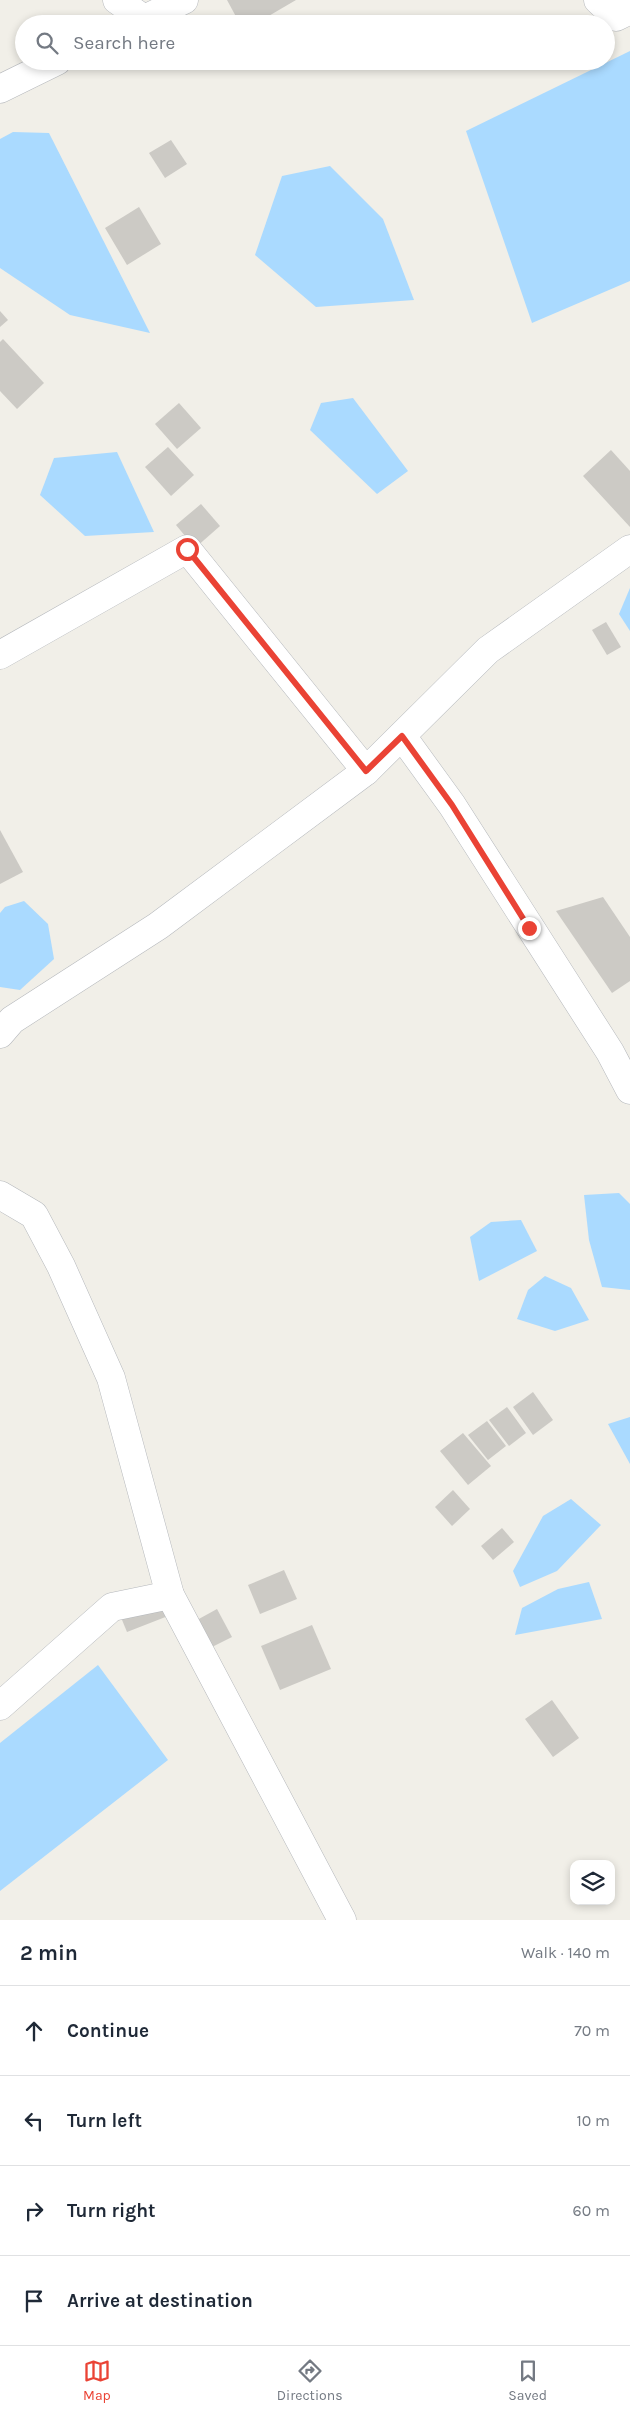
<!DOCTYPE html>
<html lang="en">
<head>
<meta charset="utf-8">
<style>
	body { margin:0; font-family:Karla,sans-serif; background:#f6f6f7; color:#1f2937 }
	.controls { position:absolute; right:15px; bottom:15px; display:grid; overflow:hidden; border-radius:10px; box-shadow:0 2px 8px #0003 }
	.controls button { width:45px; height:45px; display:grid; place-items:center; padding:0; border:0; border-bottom:1px solid #e0e1e3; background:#fff; color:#1f2937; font:25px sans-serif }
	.stop { position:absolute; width:15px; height:15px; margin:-11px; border:4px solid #ea4335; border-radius:50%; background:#fff }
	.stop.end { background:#ea4335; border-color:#fff; box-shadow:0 1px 5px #0008 }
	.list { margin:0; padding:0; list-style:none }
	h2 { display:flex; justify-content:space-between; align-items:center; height:65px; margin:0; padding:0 20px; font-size:21px }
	h2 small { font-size:16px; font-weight:400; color:#747a83 }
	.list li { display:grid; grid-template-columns:32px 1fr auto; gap:15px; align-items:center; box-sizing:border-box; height:90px; padding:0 20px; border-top:1px solid #e0e1e3 }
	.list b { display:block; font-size:19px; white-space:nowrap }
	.list em { font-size:16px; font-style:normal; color:#747a83 }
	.icon { flex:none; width:28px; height:28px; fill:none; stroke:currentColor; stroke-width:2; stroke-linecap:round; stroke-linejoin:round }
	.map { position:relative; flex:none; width:630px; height:1920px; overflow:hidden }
	.search { position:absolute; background:#fff; box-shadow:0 2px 8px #0003; left:15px; right:15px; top:15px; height:55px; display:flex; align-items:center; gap:12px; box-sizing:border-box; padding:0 18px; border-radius:28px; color:#747a83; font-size:19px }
	.sheet { height:425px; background:#fff }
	nav { display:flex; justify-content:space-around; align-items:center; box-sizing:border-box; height:70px; border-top:1px solid #e0e1e3; background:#fff; font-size:14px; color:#747a83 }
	nav a { display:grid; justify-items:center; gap:2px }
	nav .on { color:#ea4335 }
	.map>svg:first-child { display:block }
	.water { fill:#aadaff }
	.building { fill:#cccac5 }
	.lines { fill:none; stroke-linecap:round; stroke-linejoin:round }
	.minor-casing { stroke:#b5b8bc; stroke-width:29 }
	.minor { stroke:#fff; stroke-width:28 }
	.route { stroke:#ea4335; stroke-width:6 }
</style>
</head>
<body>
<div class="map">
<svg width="630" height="1920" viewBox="0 0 630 1920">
	<rect width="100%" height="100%" fill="#f1efe8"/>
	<g class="water">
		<polygon points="630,51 630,281 532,323 466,131"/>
		<polygon points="13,132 49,133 150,333 70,315 0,268 0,139"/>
		<polygon points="330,166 383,219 414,300 316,307 255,255 282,176"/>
		<polygon points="353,398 408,471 377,494 310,430 321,403"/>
		<polygon points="117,452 154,532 85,536 40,495 54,458"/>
		<polygon points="630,588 630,631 619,614"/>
		<polygon points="24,901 48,924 54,959 20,990 0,987 0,913 5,907"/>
		<polygon points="619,1193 630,1204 630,1290 602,1287 589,1240 584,1195"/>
		<polygon points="521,1220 537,1251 479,1281 470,1237 491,1222"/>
		<polygon points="545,1276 571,1288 589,1320 555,1331 517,1319 528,1290"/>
		<polygon points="630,1417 630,1464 608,1424"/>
		<polygon points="571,1499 601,1525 557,1571 520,1587 513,1571 543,1516"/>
		<polygon points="589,1582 602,1619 515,1635 522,1608 558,1589"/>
		<polygon points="98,1665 168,1760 0,1891 0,1743"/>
	</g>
	<g class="building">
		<polygon points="227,0 296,0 255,24 240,24"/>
		<polygon points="262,61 280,61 269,70"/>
		<polygon points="171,140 187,164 165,178 149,153"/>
		<polygon points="139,207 161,244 127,265 105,228"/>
		<polygon points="0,311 8,320 0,327"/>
		<polygon points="3,339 44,383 17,409 0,391 0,342"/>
		<polygon points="179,403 201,428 177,449 155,424"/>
		<polygon points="168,447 194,475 171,496 145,467"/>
		<polygon points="611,450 630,471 630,527 583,476"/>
		<polygon points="201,504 220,526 195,548 176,525"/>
		<polygon points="606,622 621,647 607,655 592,630"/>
		<polygon points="0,830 23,872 0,884"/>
		<polygon points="603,897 630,937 630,981 612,993 556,911"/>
		<polygon points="533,1392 553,1420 533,1435 513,1407"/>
		<polygon points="507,1407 526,1433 509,1446 489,1420"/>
		<polygon points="487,1421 506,1446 488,1460 468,1435"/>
		<polygon points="463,1433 491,1466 468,1485 440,1451"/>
		<polygon points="453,1490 470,1509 452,1526 435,1507"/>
		<polygon points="502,1528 514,1542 493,1560 481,1546"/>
		<polygon points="284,1570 297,1599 260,1614 248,1585"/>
		<polygon points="162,1599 168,1616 127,1632 120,1615"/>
		<polygon points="217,1609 232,1637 212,1647 197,1620"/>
		<polygon points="312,1625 331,1669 280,1690 261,1646"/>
		<polygon points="552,1700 579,1738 553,1757 525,1719"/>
	</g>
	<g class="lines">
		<defs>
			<g id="minor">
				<polyline points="117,0 144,19"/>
				<polyline points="598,0 616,17 630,10"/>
				<polyline points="134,24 184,0"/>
				<polyline points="0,89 57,61"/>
				<polyline points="0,655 187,549 366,771 488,650 630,549"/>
				<polyline points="402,736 452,805 610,1052 630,1090"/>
				<polyline points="0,1034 12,1020 158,926 366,771"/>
				<polyline points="0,1195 34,1215 61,1266 111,1378 170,1595 342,1920"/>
				<polyline points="0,1706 112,1607 170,1595"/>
			</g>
		</defs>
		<use href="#minor" class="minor-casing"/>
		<use href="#minor" class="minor"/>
	</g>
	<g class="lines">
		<polyline class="route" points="187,549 366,771 402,736 452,805 529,928"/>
	</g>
</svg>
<div class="controls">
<button><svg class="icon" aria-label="layers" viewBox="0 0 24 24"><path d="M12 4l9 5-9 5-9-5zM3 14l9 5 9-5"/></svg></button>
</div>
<div class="stop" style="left:187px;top:549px"></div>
<div class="stop end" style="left:529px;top:928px"></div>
<div class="search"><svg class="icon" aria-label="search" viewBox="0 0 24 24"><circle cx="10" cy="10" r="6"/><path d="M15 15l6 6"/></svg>Search here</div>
</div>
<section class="sheet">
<h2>2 min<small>Walk · 140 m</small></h2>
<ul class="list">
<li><svg class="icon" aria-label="ahead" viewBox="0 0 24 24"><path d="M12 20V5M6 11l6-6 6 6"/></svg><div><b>Continue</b></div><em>70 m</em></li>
<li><svg class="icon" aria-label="left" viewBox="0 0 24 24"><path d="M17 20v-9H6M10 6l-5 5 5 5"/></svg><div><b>Turn left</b></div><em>10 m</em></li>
<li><svg class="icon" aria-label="right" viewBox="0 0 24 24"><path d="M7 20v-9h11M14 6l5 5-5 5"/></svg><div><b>Turn right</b></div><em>60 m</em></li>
<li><svg class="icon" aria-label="arrive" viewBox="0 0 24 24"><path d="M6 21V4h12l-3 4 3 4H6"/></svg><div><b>Arrive at destination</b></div></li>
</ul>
</section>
<nav>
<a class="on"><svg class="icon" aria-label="map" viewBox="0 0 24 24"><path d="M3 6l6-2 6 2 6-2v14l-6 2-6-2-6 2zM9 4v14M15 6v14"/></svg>Map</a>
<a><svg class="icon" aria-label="directions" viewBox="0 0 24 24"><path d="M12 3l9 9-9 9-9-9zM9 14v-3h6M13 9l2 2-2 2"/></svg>Directions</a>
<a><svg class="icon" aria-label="saved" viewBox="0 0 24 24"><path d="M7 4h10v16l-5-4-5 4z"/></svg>Saved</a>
</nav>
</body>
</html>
